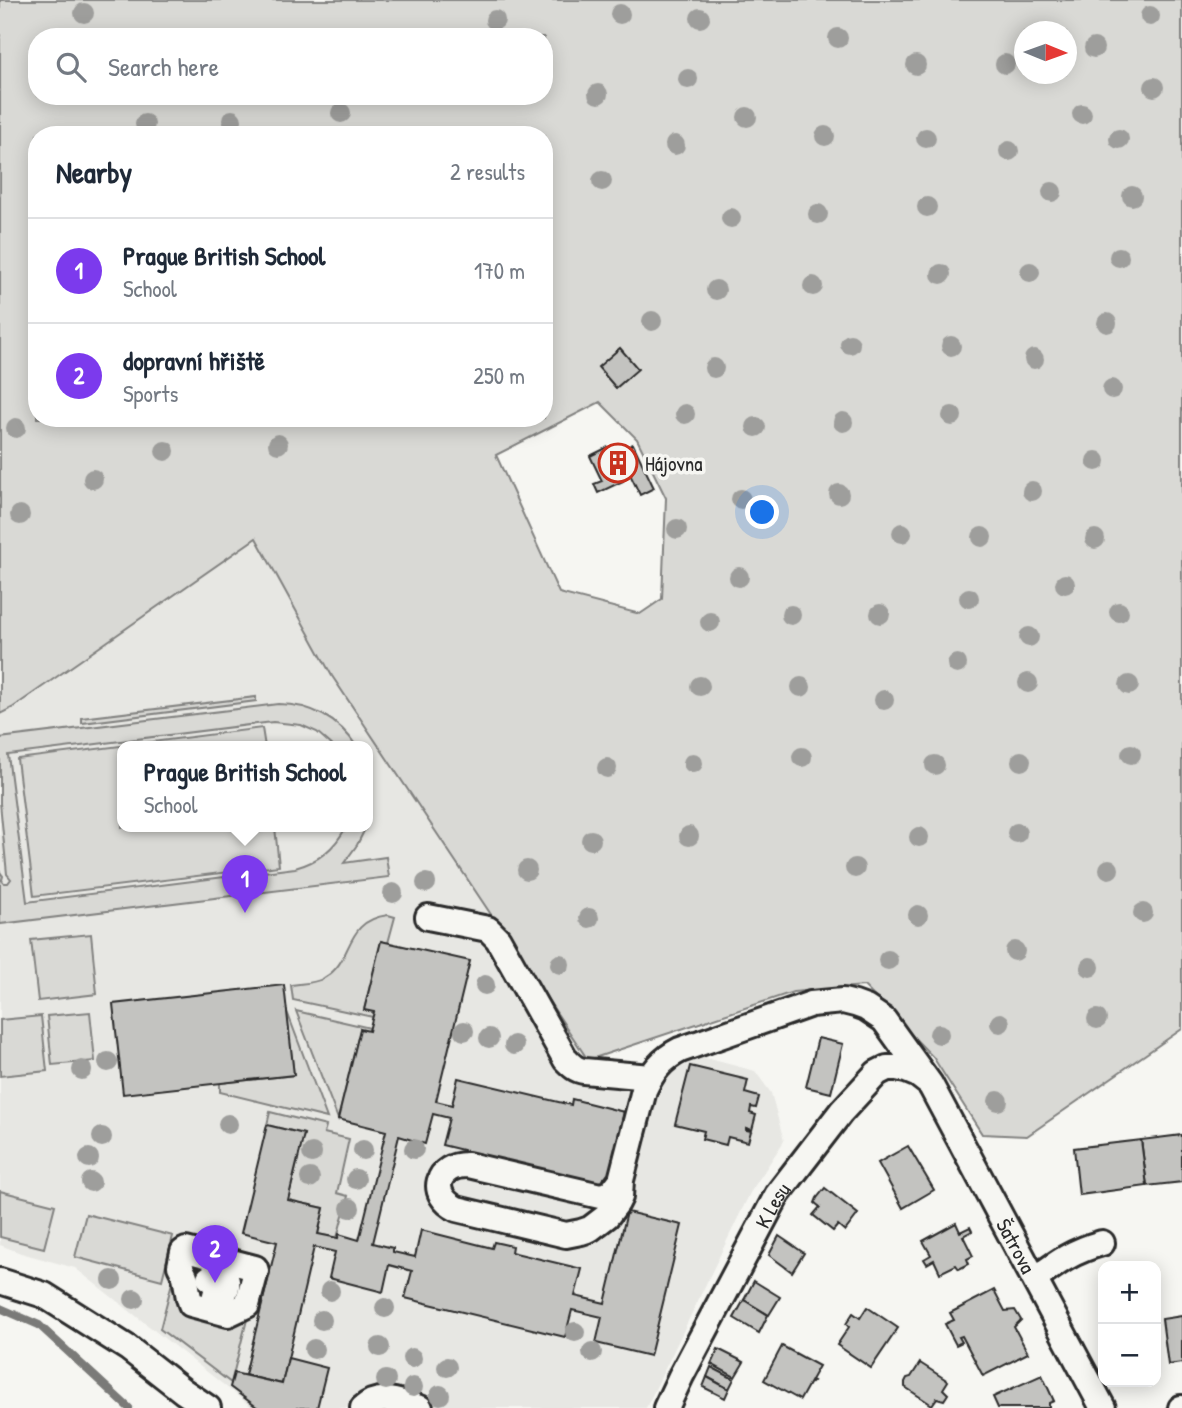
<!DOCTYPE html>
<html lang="en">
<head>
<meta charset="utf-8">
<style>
	body { margin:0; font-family:"Patrick Hand",sans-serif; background:#f6f6f7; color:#1f2937 }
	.controls { position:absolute; right:21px; bottom:21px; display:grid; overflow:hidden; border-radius:14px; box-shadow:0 4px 18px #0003 }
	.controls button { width:63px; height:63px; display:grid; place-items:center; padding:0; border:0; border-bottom:2px solid #e0e1e3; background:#fff; color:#1f2937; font:35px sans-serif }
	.compass { position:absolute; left:1014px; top:21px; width:63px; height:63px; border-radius:50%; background:#fff; box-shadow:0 4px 18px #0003; rotate:91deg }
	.you { position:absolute; left:763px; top:513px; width:24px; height:24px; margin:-18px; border:5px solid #fff; border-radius:50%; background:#1a73e8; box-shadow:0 0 0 10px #1a73e833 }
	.badge { display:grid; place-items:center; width:46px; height:46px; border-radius:50%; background:#7c3aed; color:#fff; font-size:23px; font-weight:700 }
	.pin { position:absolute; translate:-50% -58px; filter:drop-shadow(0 2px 4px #0008) }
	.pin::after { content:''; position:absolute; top:37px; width:24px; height:21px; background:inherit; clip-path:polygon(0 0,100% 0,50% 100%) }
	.popup { position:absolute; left:117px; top:741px; width:256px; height:91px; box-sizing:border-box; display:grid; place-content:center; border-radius:14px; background:#fff; filter:drop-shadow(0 2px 5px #0005); font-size:23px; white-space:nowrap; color:#747a83 }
	.popup b { font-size:26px; color:#1f2937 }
	.popup::after { content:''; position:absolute; left:50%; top:100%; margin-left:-14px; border:14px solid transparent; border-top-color:#fff }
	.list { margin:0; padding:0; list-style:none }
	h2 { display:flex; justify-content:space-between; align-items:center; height:91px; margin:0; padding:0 28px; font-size:30px }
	h2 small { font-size:23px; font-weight:400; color:#747a83 }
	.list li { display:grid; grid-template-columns:46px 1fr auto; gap:21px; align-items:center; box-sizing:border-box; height:105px; padding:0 28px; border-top:2px solid #e0e1e3 }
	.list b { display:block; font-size:26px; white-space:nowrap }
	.list p { margin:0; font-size:23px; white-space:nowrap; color:#747a83 }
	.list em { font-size:23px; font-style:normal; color:#747a83 }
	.icon { flex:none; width:38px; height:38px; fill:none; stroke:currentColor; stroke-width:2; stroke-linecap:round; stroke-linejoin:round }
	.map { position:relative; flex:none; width:1182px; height:1408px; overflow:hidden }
	.search { position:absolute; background:#fff; box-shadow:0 4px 18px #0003; left:28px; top:28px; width:525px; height:77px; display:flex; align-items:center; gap:18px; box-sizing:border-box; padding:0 24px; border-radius:28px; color:#747a83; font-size:26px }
	.panel { position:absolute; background:#fff; box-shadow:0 4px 18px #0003; left:28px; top:126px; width:525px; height:301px; border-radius:28px }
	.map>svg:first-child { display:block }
	.built { fill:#e7e7e3; fill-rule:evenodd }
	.green { fill:#d9d9d5; stroke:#828280; stroke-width:2; fill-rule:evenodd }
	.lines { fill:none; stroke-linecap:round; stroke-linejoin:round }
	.stream { stroke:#7a7a78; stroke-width:8 }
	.building { fill:#c3c3c0; stroke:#2b2b2b; stroke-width:2 }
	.minor-casing { stroke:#2b2b2b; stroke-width:30 }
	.minor { stroke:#f6f6f2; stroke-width:24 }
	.tree { fill:#9e9e9c }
	.labels { text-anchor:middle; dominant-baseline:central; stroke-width:7; stroke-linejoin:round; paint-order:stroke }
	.poi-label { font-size:21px; fill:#2b2b2b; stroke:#f6f6f2; text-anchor:start }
	.street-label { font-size:21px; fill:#2b2b2b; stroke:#f6f6f2 }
</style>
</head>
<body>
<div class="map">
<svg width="1182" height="1408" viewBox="0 0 1182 1408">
	<rect width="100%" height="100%" fill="#f6f6f2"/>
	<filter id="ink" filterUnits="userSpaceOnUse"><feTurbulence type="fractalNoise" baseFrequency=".0143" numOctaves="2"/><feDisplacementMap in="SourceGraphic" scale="14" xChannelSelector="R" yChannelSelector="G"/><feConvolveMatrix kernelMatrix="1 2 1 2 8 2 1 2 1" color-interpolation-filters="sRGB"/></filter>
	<g filter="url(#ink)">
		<path class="built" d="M256 538 332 676 588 1060 645 1061 668 1074 702 1057 755 1071 771 1093 784 1141 750 1193 646 1408H253L75 1268 21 1253 0 1245V714L12 708ZM122 747H368V827H122Z"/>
		<g class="green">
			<path d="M0 0H1182V1029L1027 1136 982 1134 933 1057 864 986 793 992 588 1060 332 676 256 538 12 708 0 714ZM1024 32H1066V74H1024ZM37 37H544V96H37ZM37 135H544V418H37ZM600 402 637 439 666 498 662 599 640 614 559 593 496 455Z"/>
			<polygon points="256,697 256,701 82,723 82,718"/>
			<path d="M278 704C311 704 339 719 357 747H334L317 732 301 725 273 722 8 755 27 902 295 868C318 862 335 848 346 827H366L357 845 344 863 386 857 389 877 0 924V872L3 876 2 880 4 883H8L11 879 7 874 0 803V738Z"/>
			<polygon points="262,728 265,747 122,747 122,827 275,827 279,866 34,896 17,759"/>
			<path d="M388 915 395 917 388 943 381 942 364 1010 374 1012 373 1017 293 1000 291 985C302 983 314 984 324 978 355 961 342 921 388 915Z"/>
			<polygon points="91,934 97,994 38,1001 31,940"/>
			<polygon points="286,1009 327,1118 220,1092 220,1083 294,1075"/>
			<polygon points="296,1011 370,1028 369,1031 360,1030 338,1119"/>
			<polygon points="90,1012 95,1061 52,1065 47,1016"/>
			<polygon points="41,1016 47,1071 0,1076 0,1020"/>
			<polygon points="270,1112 326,1126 324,1133 349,1139 337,1193 348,1196 337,1238 318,1234 324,1208 288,1200 304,1134 267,1125"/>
			<polygon points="0,1191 55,1205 44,1248 0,1237"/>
			<polygon points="86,1214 173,1236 162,1280 75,1257"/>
			<polygon points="183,1240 262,1260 231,1383 160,1329"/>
		</g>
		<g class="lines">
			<polyline class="stream" points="0,1308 39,1325 129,1408"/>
		</g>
		<g class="building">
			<polygon points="620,348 638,369 616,388 598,367"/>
			<polygon points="633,444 654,488 640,495 628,470 620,474 623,481 598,493 594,484 602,481 590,456 608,447 612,454"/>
			<polygon points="381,941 470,961 436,1101 452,1105 458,1078 571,1105 572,1099 624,1112 609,1179 604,1178 602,1184 442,1145 449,1118 433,1114 425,1144 399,1136 373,1243 393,1248 393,1252 415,1257 421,1230 492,1248 494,1242 512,1246 511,1252 582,1269 575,1296 605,1303 627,1212 682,1225 650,1356 596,1343 602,1317 572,1310 565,1337 405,1298 412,1271 389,1265 383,1292 329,1278 335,1252 314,1247 282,1384 245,1375 277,1242 241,1233 267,1125 304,1134 288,1200 324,1208 318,1234 338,1238 339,1234 359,1240 386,1131 338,1119 360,1029 369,1031 371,1023 374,1012 364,1010"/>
			<polygon points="284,985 294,1075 123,1094 113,1004"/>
			<polygon points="818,1038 843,1044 831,1093 806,1087"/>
			<polygon points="690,1066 748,1080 745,1093 759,1097 756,1108 751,1107 750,1113 756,1115 752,1130 746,1128 746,1130 751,1131 748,1142 728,1137 726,1145 702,1139 704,1131 675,1124"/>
			<polygon points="1182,1135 1182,1182 1147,1186 1141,1140"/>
			<polygon points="1141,1140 1147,1186 1079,1195 1074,1148"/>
			<polygon points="908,1146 934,1190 903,1208 878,1163"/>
			<polygon points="825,1188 858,1214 845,1231 838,1225 833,1231 813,1215 820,1207 815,1203 817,1198"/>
			<polygon points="956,1223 960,1232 970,1227 972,1231 963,1236 973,1256 967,1259 969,1264 959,1269 956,1265 940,1273 934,1260 927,1264 924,1259 931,1255 923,1241"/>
			<polygon points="779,1236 804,1253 792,1272 769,1255"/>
			<polygon points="754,1281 780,1297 769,1315 744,1300"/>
			<polygon points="994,1290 1005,1311 1015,1310 1021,1320 1014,1327 1028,1353 983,1376 962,1336 959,1337 962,1342 956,1345 945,1324 954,1320 950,1313"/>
			<polygon points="744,1300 768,1315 759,1333 734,1318"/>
			<polygon points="867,1307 898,1328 871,1368 837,1345 849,1327 846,1324 853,1313 860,1318"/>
			<polygon points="1182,1316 1182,1363 1168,1365 1162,1319"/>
			<polygon points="782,1346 819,1366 811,1380 813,1381 811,1383 810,1382 800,1400 764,1380"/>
			<polygon points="718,1349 744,1362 735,1377 711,1364"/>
			<polygon points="288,1358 327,1368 317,1408 258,1408 230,1387 234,1373 282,1384"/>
			<polygon points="920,1363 948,1381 943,1389 948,1394 944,1400 937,1398 932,1405 905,1387 905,1382 907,1378 911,1377"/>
			<polygon points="711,1367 734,1379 729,1389 707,1377"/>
			<polygon points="1042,1375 1054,1401 1049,1403 1049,1408 998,1408 993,1397"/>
			<polygon points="707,1377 729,1389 725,1398 703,1387"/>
		</g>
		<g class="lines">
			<defs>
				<g id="minor">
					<path d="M428 917 488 929 498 939 566 1060C572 1066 576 1070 584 1071L650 1077"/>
					<path id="s1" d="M621 1180 611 1193 600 1196 468 1165C436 1164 428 1195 457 1209L566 1235 581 1232 590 1229 607 1216 617 1203 620 1197 621 1180 644 1090C652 1072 662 1059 680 1050L811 1004 843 1001 855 1004 866 1008 884 1020 930 1084 1103 1408"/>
					<polygon points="186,1250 255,1268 256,1271 247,1305 228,1314 191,1304 189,1298 185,1276 180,1266 183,1252"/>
					<path d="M209 1278C222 1269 232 1279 225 1292L215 1295"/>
					<path d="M1035 1279C1058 1262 1073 1251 1102 1243"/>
					<polyline points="0,1281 44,1295 128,1348 183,1391 208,1408"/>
					<path d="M363 1408C380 1392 400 1403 420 1408"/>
					<path id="s2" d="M666 1408 681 1376 777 1195 841 1112 877 1073 887 1068H897L906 1070 918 1075 927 1082"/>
					<polyline points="1181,1408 1182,1408"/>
				</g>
			</defs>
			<use href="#minor" class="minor-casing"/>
			<use href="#minor" class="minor"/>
		</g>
		<g class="tree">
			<circle cx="84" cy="13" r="10"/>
			<circle cx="620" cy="14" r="10"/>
			<circle cx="1150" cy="16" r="10"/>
			<circle cx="700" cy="18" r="10"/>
			<circle cx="495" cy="20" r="10"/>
			<circle cx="838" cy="38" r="10"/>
			<circle cx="1094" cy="48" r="10"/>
			<circle cx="1005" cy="64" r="10"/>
			<circle cx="916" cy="65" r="10"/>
			<circle cx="688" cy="79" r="10"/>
			<circle cx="1154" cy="87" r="10"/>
			<circle cx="598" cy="94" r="10"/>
			<circle cx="341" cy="113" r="10"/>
			<circle cx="1082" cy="114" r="10"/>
			<circle cx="747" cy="117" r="10"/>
			<circle cx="232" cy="120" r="10"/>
			<circle cx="145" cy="124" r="10"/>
			<circle cx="825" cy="136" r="10"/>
			<circle cx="926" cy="138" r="10"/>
			<circle cx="1119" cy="139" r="10"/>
			<circle cx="675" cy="145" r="10"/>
			<circle cx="1009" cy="151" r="10"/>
			<circle cx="602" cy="181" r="10"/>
			<circle cx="1052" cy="192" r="10"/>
			<circle cx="1132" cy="196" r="10"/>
			<circle cx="927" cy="207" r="10"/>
			<circle cx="818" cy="214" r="10"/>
			<circle cx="731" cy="218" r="10"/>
			<circle cx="1119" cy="257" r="10"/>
			<circle cx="1030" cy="272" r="10"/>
			<circle cx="941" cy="274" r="10"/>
			<circle cx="813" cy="286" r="10"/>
			<circle cx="716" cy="290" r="10"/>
			<circle cx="652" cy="321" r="10"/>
			<circle cx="1107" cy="323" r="10"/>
			<circle cx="850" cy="344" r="10"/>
			<circle cx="951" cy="346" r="10"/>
			<circle cx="1034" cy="359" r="10"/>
			<circle cx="714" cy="368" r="10"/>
			<circle cx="1112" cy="389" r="10"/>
			<circle cx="685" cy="414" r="10"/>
			<circle cx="952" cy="416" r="10"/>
			<circle cx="843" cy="422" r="10"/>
			<circle cx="756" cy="427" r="10"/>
			<circle cx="16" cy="428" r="10"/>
			<circle cx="278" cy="444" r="10"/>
			<circle cx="165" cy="451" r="10"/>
			<circle cx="1096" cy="461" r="10"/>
			<circle cx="93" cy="479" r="10"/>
			<circle cx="1032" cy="491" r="10"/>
			<circle cx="839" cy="494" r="10"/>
			<circle cx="741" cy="499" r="10"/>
			<circle cx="20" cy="515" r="10"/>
			<circle cx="677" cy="529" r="10"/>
			<circle cx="902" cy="533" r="10"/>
			<circle cx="982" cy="537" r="10"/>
			<circle cx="1095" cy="539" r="10"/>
			<circle cx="739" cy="577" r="10"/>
			<circle cx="1065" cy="584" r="10"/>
			<circle cx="969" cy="598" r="10"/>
			<circle cx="1119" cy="612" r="10"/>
			<circle cx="880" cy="614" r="10"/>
			<circle cx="791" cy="615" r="10"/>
			<circle cx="710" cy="622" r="10"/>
			<circle cx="1029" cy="637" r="10"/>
			<circle cx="957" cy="664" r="10"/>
			<circle cx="1028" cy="683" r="10"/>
			<circle cx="1129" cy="685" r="10"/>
			<circle cx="700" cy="686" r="10"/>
			<circle cx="801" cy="687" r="10"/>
			<circle cx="884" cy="700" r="10"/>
			<circle cx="1131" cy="754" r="10"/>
			<circle cx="802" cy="757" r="10"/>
			<circle cx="1021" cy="761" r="10"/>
			<circle cx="693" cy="763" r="10"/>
			<circle cx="935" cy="765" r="10"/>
			<circle cx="607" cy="768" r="10"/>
			<circle cx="1017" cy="833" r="10"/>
			<circle cx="689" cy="836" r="10"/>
			<circle cx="919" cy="837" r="10"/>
			<circle cx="591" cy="840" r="10"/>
			<circle cx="855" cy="868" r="10"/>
			<circle cx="1109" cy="869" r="10"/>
			<circle cx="527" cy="870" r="10"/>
			<circle cx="426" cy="883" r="10"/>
			<circle cx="393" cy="893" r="10"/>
			<circle cx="1143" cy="913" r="10"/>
			<circle cx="918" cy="915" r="10"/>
			<circle cx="589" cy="918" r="10"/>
			<circle cx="1015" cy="951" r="10"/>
			<circle cx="888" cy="960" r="10"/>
			<circle cx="560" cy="964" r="10"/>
			<circle cx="1090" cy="967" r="10"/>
			<circle cx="485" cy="985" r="10"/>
			<circle cx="1097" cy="1019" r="10"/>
			<circle cx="1000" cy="1023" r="10"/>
			<circle cx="464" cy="1031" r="10"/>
			<circle cx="939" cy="1034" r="10"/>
			<circle cx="489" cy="1038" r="10"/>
			<circle cx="514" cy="1045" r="10"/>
			<circle cx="108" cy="1062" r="10"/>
			<circle cx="82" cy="1070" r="10"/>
			<circle cx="998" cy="1101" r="10"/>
			<circle cx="228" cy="1124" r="10"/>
			<circle cx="102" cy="1137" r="10"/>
			<circle cx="414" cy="1149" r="10"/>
			<circle cx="363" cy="1150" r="10"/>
			<circle cx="312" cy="1153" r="10"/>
			<circle cx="89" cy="1158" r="10"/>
			<circle cx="310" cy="1178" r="10"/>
			<circle cx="356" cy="1179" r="10"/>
			<circle cx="91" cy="1182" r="10"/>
			<circle cx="350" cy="1208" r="10"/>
			<circle cx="112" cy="1280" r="10"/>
			<circle cx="330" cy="1291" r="10"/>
			<circle cx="134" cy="1299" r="10"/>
			<circle cx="385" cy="1308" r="10"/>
			<circle cx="322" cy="1320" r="10"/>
			<circle cx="575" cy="1332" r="10"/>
			<circle cx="380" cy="1347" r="10"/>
			<circle cx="314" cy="1349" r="10"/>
			<circle cx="592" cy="1352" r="10"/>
			<circle cx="412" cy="1358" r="10"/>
			<circle cx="447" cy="1367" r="10"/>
			<circle cx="386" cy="1380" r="10"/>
			<circle cx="413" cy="1387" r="10"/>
			<circle cx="440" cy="1395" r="10"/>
		</g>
	</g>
	<defs>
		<symbol id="building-ring" viewBox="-11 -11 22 22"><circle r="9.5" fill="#f6f6f2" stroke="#c8321e" stroke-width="1.5"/><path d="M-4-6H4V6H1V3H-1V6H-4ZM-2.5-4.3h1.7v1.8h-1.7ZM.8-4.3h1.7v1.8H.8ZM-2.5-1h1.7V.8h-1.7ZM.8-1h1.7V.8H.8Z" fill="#c8321e"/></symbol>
	</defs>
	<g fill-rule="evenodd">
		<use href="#building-ring" x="596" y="441" width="44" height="44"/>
	</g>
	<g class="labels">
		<g class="poi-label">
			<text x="645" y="463">Hájovna</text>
		</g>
		<g class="street-label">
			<text stroke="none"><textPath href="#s2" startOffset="229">K Lesu</textPath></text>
			<text stroke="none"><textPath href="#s1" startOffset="1059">Šatrova</textPath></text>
		</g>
	</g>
</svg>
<div class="controls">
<button>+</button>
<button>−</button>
</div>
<svg class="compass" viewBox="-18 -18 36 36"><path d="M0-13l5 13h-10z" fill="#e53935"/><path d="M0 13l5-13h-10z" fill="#747a83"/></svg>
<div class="you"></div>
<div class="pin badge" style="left:245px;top:913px">1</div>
<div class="popup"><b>Prague British School</b>School</div>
<div class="pin badge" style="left:215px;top:1283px">2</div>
<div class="search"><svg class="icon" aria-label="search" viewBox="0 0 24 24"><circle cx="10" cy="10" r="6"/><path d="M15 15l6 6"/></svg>Search here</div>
<section class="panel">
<h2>Nearby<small>2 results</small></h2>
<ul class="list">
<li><span class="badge">1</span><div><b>Prague British School</b><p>School</p></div><em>170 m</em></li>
<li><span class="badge">2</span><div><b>dopravní hřiště</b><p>Sports</p></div><em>250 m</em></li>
</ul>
</section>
</div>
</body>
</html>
